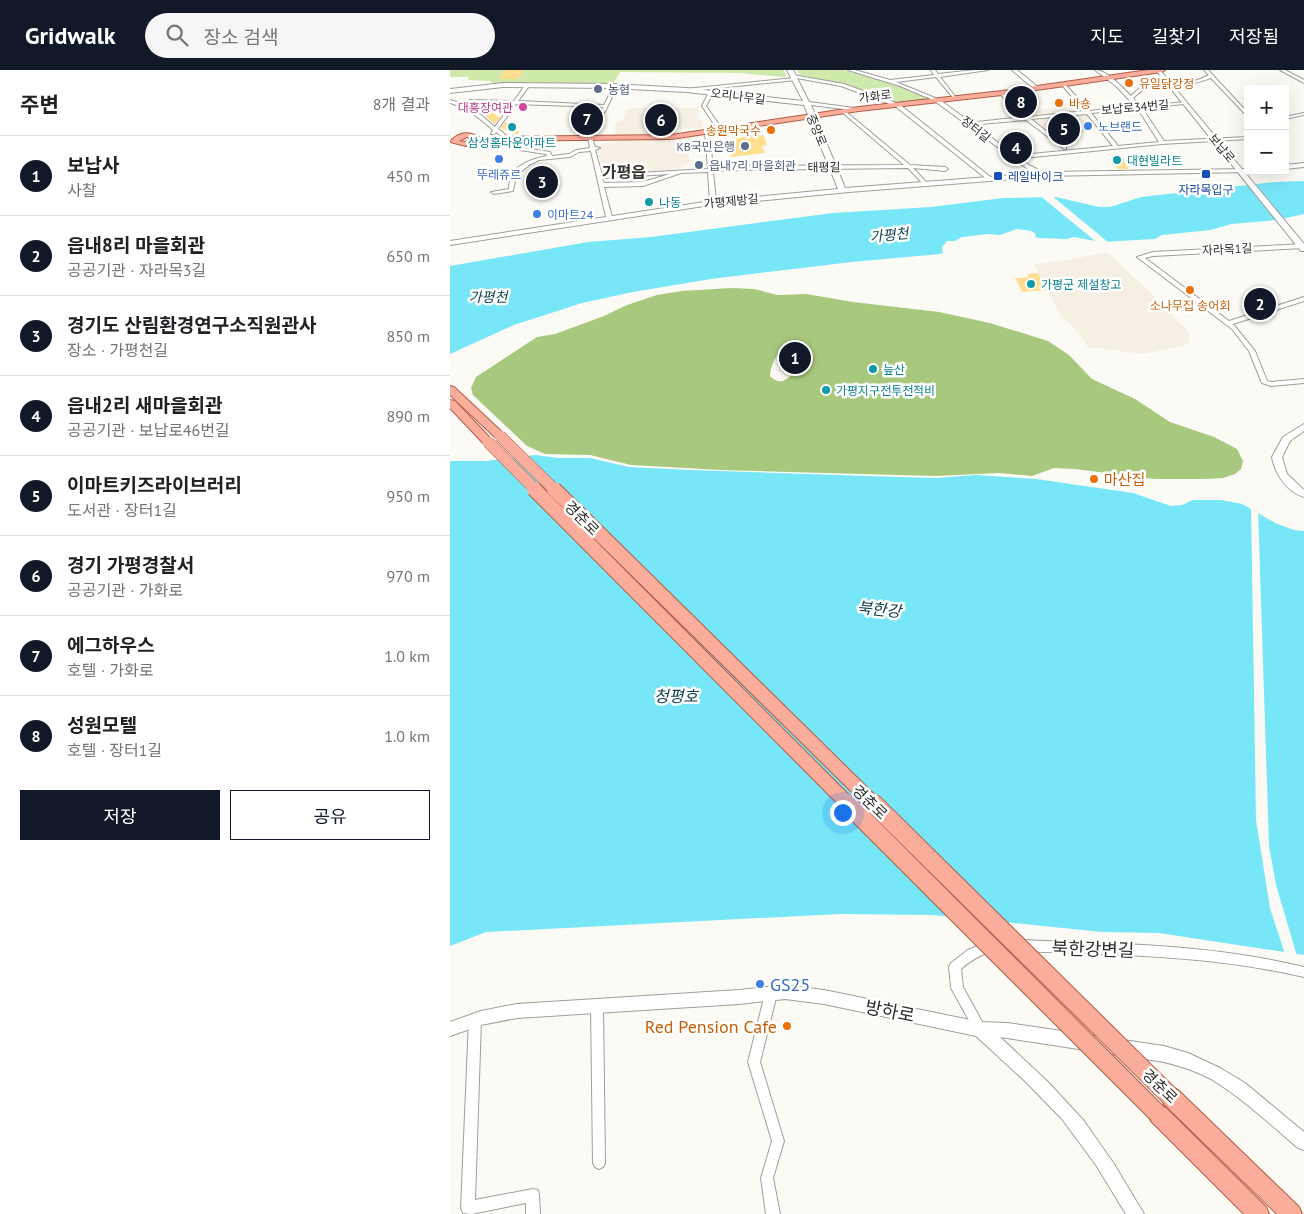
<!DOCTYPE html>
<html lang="ko">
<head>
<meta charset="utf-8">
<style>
	body { margin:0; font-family:"PT Sans","Noto Sans KR",sans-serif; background:#f6f6f6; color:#202124 }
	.controls { position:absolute; right:15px; top:15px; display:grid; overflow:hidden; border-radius:0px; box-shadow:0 5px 20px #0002 }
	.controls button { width:45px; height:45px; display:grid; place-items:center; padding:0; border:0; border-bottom:1px solid #e0e0e0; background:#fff; color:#202124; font:25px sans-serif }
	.you { position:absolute; left:392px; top:742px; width:18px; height:18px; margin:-12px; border:4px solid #fff; border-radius:50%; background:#1a73e8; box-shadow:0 0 0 8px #1a73e833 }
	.badge { display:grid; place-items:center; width:32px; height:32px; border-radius:50%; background:#111827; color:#fff; font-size:16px; font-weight:700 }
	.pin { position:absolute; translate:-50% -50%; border:2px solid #fff; box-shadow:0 1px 5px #0006 }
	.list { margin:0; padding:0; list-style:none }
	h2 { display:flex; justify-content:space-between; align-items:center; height:65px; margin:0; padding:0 20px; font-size:21px }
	h2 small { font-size:16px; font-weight:400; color:#757577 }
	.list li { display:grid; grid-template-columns:32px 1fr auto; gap:15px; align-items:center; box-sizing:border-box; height:80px; padding:0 20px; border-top:1px solid #e0e0e0 }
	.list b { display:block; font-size:19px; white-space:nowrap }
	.list p { margin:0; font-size:16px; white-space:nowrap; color:#757577 }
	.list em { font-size:16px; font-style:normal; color:#757577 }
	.actions { display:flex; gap:10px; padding:15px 20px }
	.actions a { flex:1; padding:11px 0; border:1px solid #111827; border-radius:0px; text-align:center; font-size:18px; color:#111827 }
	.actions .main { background:#111827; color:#fff }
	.icon { flex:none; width:28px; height:28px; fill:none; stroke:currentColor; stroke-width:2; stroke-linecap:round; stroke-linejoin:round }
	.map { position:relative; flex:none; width:854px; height:1144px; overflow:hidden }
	header { display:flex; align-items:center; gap:30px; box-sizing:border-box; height:70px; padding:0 25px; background:#111827; color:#fff }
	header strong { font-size:24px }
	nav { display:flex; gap:28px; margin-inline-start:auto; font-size:18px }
	.search { width:350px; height:45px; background:#f6f6f6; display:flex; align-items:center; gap:12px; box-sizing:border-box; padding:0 18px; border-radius:28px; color:#757577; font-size:19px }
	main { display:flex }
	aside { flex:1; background:#fff }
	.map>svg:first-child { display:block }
	.built { fill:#f5f0e3 }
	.green { fill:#cfe9ad }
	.forest { fill:#a8c87e; fill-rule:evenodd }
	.water { fill:#77e7f8 }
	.pier { fill:#fcfaf4 }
	.building { fill:#fedf8f }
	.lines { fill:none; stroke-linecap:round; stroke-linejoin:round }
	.tertiary-tunnel { stroke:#d3d1cc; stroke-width:6; stroke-dasharray:6 3; stroke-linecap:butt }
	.minor-casing { stroke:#a09e99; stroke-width:2 }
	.tertiary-casing { stroke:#a09e99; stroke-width:2 }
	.primary-casing { stroke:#b15d47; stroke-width:2 }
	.minor { fill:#fff; fill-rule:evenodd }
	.tertiary { fill:#fff; fill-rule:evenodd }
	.primary { fill:#faad9a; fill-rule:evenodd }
	.primary-bridge-far2-casing { stroke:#b15d47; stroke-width:12; stroke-linecap:butt }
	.primary-bridge-far1-casing { stroke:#b15d47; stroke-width:16; stroke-linecap:butt }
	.primary-bridge-casing { stroke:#b15d47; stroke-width:20; stroke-linecap:butt }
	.primary-bridge-far2 { stroke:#faad9a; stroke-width:11 }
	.primary-bridge-far1 { stroke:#faad9a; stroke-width:14 }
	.primary-bridge { stroke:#faad9a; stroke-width:18 }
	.food-dot { fill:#e8710a; stroke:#fff; stroke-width:2 }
	.service-dot { fill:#5c6f8a; stroke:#fff; stroke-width:2 }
	.hotel-dot { fill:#d1479c; stroke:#fff; stroke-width:2 }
	.shop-dot { fill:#3f7fe0; stroke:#fff; stroke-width:2 }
	.culture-dot { fill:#0f9aa8; stroke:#fff; stroke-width:2 }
	.transit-dot { fill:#1a4fb4; stroke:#fff; stroke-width:2 }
	.labels { text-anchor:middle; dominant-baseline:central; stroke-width:5; stroke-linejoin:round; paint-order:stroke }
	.far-food-label { font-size:12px; fill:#c56008; stroke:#fff; text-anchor:start }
	.far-service-label { font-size:12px; fill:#4e5e75; stroke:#fff; text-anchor:start }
	.far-street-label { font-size:12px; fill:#2e2d2b; stroke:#fff }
	.far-hotel-label { font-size:12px; fill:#b23c85; stroke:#fff; text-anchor:end }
	.far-shop-label { font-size:12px; fill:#366cbe; stroke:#fff; text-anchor:start }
	.far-culture-label { font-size:12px; fill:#0d838f; stroke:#fff; text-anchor:start }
	.far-transit-label { font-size:12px; fill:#164399; stroke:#fff; text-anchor:start }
	.far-water-label { font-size:14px; font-style:italic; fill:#0d4149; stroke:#fff }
	.food-label { font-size:15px; fill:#c56008; stroke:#fff; text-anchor:start }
	.street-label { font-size:15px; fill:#2e2d2b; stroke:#fff }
	.far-district-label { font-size:16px; font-weight:bold; fill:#373531; stroke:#fff }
	.water-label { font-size:16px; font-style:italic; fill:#0d4149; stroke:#fff }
	.near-street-label { font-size:18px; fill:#2e2d2b; stroke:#fff }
	.near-shop-label { font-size:18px; fill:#366cbe; stroke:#fff; text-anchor:start }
	.near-food-label { font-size:18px; fill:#c56008; stroke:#fff; text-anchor:end }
</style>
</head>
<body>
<header>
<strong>Gridwalk</strong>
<div class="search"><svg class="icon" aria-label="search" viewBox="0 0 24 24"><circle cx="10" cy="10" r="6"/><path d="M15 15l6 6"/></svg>장소 검색</div>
<nav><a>지도</a><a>길찾기</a><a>저장됨</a></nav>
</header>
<main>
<aside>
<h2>주변<small>8개 결과</small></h2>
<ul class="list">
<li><span class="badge">1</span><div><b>보납사</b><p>사찰</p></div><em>450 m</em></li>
<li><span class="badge">2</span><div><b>읍내8리 마을회관</b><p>공공기관 · 자라목3길</p></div><em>650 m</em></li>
<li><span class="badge">3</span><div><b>경기도 산림환경연구소직원관사</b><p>장소 · 가평천길</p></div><em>850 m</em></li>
<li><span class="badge">4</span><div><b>읍내2리 새마을회관</b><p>공공기관 · 보납로46번길</p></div><em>890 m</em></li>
<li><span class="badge">5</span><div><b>이마트키즈라이브러리</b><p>도서관 · 장터1길</p></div><em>950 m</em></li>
<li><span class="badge">6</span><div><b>경기 가평경찰서</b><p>공공기관 · 가화로</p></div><em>970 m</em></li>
<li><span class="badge">7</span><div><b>에그하우스</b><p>호텔 · 가화로</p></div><em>1.0 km</em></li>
<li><span class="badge">8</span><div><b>성원모텔</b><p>호텔 · 장터1길</p></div><em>1.0 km</em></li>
</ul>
<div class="actions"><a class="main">저장</a><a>공유</a></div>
</aside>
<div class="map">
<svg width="854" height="1144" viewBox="0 0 854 1144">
	<rect width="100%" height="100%" fill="#fcfaf4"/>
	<g class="built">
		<polygon points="628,35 651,60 603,66 574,41"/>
		<polygon points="184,38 248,38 247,48 253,51 251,58 210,60 198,65 164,65 166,52 173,50 177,40"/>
		<polygon points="240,66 239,93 233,95 232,98 199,103 152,104 155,94 151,94 146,75 177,70 205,70"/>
		<polygon points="652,183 658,183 668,192 717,238 739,263 739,272 735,275 693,284 638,277 624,258 611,246 584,194 618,190"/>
	</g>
	<g class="green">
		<polygon points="0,0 334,0 336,6 334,7 289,3 170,2 164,13 41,14 41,11 18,10 19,7 0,7"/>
		<polygon points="347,0 393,0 445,14 479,29 448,33 390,13 350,5"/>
	</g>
	<path class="forest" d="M281 218 304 219 327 225 356 224 403 232 489 242 540 253 598 271 619 285 642 309 685 329 720 352 764 367 787 379 793 391 791 399 785 404 773 408 755 409H704L625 399 604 398 582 406 550 403 485 406 272 400 181 395 140 385 95 384 77 376 23 325 21 318 26 307 87 267 105 264 154 246 177 235 207 225 232 221ZM343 280 356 281 362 284 361 287C357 291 352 293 348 297 341 305 333 319 320 306 320 300 324 287 330 283 333 280 339 281 343 280Z"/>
	<g class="water">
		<polygon points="854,111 854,144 827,150 782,154 760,160 712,165 705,169 651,172 624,167 617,169 588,168 585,167 586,164 581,161 567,159 550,165 538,164 512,167 505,171 497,171 492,177 493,183 490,184 402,192 261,209 183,222 132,233 92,246 64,255 0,284 0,196 138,172 201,167 383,143 481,137 553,128 606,127 649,137 660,137 691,127 825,112"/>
		<polygon points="85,385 109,388 140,388 179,397 240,400 448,407 486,408 526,405 586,409 683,423 721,436 732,435 743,430 772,430 792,434 825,453 844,460 854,461 854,885 709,863 652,862 483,845 390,844 36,862 0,876 0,391 36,391"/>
	</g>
	<g class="pier">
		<polygon points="589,125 601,125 659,173 649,174"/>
		<polygon points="801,435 808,439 819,776 826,815 847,886 835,884 820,838 806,750"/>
	</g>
	<g class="building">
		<polygon points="55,0 74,0 68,9 49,9"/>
		<polygon points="26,34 32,34 50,48 45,54 25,38"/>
		<polygon points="208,42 224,42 218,57 201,57"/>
		<polygon points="55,52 70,57 65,59 69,62 67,65 51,58"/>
		<polygon points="313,65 317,75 312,76 315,83 281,87 275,69"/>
		<polygon points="671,87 679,99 668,99 661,88"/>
		<polygon points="588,203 597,220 572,222 565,208 579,207 577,204"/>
		<rect x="339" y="283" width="12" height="10"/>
	</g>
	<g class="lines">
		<polyline class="tertiary-tunnel" points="565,107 588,104"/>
		<defs>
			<g id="minor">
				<polygon points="398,0 405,0 440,10 484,5 481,0 485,0 488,4 525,0 538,0 490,7 507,29 505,30 486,7 446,12 490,30 490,31 488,32 450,16"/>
				<polygon points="562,0 567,0 588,17 588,19 584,19"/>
				<path d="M645 0C657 0 672 17 681 26 700 5 719 15 744 11 749 10 754 7 759 5L754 0H758L798 43V47L761 8C754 10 748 13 742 13 716 17 704 8 683 28L690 36 736 32V33L734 34 692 38 714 71 798 67V69L712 74 563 89 561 88V86L663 76 637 44 581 49 616 77V79H614L576 50 518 55 516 54 518 53 573 47 550 24V22H552L578 47 634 41 612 15 614 13 639 41 685 36 666 16ZM688 39 709 72 668 76 641 43Z"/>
				<polygon points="830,0 835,0 854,10 854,13"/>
				<polygon points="343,5 394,14 449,34 543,109 538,110 445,36 391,16 341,7"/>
				<polygon points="344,8 346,10 268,18 263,23 256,36 272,59 270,60 268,60 252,36 259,22 262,19 236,21 234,20 236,19"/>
				<path d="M76 14 80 15 68 31 154 35 164 16 168 15 142 68 145 77 150 78 145 80 152 105 258 99 255 61 257 60 259 61 263 98 291 96 454 95 393 43V41H395L460 95 495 97 498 99 495 101 463 98 478 114 475 116 458 98 291 100 263 101 266 133 263 135 260 133 258 102 231 103 193 116 154 117 162 147 159 149 156 147 141 81 129 82 120 87 89 90 79 95 66 106 63 121 44 124 41 122 59 119C59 115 60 110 61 106 66 94 86 88 97 86L96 84 70 80 67 68H71L74 78 100 82 102 86 119 84 126 80 140 78 138 68 153 37 66 34 48 59 61 69V70L59 71 46 62 45 64H41L43 60C30 48 17 38 0 33V30L10 33 21 30 64 31ZM21 32 62 34 45 57 26 41 14 34ZM220 104 193 112 154 113 152 108Z"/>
				<polygon points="854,43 854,45 835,49 835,47"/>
				<polygon points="49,69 51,70 51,71 36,74 28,78 26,77 32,72"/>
				<polygon points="854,93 854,97 835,99 835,95"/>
				<polygon points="798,99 798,101 800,102 593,106 590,104 593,102"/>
				<polygon points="854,174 854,178 703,186 695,188 779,251 854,227 854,231 783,254 805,281 817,311 821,312 854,309 854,313 821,316 812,313 799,281 782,259 687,187 703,182"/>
				<path d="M571 870C668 874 759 874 854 897V907C759 885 668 885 571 881 544 880 532 881 511 899L513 917 536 959 534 963 530 965 526 963 501 918 499 897 501 893 518 880 534 873Z"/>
				<polygon points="321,918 325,920 327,924 310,992 334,1071 323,1108 330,1144 316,1144 311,1108 322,1071 298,992 315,924 317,920"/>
				<polygon points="147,930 151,932 153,936 155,1093 153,1097 149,1099 145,1097 143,1093 141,936 143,932"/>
				<polygon points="25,944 29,946 31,950 25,1130 83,1119 88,1120 89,1125 90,1144 76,1144 76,1133 21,1144 13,1143 11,1138 19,950 21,946"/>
			</g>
			<g id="tertiary">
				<polygon points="337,0 343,0 359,32 412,39 409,41 361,35 395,118 565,105 568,107 565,109 399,122 254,136 0,175 0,171 254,132 388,119 354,35 236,22 162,18 53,17 0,23 0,19 53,13 162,14 236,18 353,31"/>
				<polygon points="706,0 710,0 854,174 854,181 851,181"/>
				<polygon points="486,30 490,30 579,95 596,104 593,106 586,105 585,103 575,97 486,32"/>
				<path d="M854 354V361L840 371 832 387 837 404 854 420V427C837 422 825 404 822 387L833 367Z"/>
				<path d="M335 915 374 920 530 952 557 953 714 976 738 983 770 998 795 1013 854 1062V1080L848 1078C820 1054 792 1028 761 1009 746 1001 730 996 714 992L550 967 599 1013 634 1051 664 1094 694 1144H676L646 1095 612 1049 576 1012 526 966 374 934 335 929 289 934 67 948 31 955 0 966V952L31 941 67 934 289 920Z"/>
			</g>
			<g id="primary">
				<path d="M698 0H715L712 2 552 25 409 41 221 69 30 71 16 76 0 72C8 62 18 61 29 67L221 65 409 37 552 21ZM17 67 22 69 15 72 9 71Z"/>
				<polygon points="0,316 4,317 54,364 56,366 54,368 46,368 0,325"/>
				<polygon points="0,330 5,331 42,370 44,372 42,374 34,374 0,338"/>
				<polygon points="721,1017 728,1020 849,1137 852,1144 827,1144 714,1034 711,1027 714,1020"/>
				<polygon points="708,1034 715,1037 816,1137 819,1144 794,1144 701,1051 698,1044 701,1037"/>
			</g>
		</defs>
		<use href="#minor" class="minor-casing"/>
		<use href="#tertiary" class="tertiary-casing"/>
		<use href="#primary" class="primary-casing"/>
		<use href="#minor" class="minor"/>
		<use href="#tertiary" class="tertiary"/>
		<use href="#primary" class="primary"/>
		<defs>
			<g id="primary-bridge-far2">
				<polyline points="50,366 105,420"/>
				<polyline points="38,372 86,420"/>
			</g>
			<g id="primary-bridge-far1">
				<polyline points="84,419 397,733"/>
				<polyline points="104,419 423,733"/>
			</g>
			<g id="primary-bridge">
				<polyline points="396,732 708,1044"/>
				<polyline points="422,732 721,1027"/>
			</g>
		</defs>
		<use href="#primary-bridge-far2" class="primary-bridge-far2-casing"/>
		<use href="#primary-bridge-far1" class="primary-bridge-far1-casing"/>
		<use href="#primary-bridge" class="primary-bridge-casing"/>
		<use href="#primary-bridge-far2" class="primary-bridge-far2"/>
		<use href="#primary-bridge-far1" class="primary-bridge-far1"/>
		<use href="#primary-bridge" class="primary-bridge"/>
	</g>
	<g class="food-dot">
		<circle cx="679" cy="13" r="5"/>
		<circle cx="609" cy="33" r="5"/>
		<circle cx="321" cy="60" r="5"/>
		<circle cx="740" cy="220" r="5"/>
		<circle cx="644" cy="409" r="5"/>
		<circle cx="337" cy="956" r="5"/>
	</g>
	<g class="service-dot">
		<circle cx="148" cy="19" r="5"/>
		<circle cx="295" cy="76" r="5"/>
		<circle cx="249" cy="95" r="5"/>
	</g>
	<circle class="hotel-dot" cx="73" cy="37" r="5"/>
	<g class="shop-dot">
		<circle cx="638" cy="56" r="5"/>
		<circle cx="49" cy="89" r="5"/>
		<circle cx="87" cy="144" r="5"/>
		<circle cx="310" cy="914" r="5"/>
	</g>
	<g class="culture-dot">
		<circle cx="62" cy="57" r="5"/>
		<circle cx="667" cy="90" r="5"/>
		<circle cx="199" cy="132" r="5"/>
		<circle cx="581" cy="214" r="5"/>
		<circle cx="423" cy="299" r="5"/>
		<circle cx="376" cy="320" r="5"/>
	</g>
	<g class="transit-dot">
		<rect x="751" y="99" width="10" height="10" rx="2.5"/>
		<rect x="543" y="101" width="10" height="10" rx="2.5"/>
	</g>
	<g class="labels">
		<g class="far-food-label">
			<text x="689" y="13">유일닭강정</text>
			<text x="619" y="33">바숑</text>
			<text x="311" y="60" text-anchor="end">송원막국수</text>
			<text x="740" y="235" text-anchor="middle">소나무집 송어회</text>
		</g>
		<g class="far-service-label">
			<text x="158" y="19">농협</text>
			<text x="285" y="76" text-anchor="end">KB국민은행</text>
			<text x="259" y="95">읍내7리 마을회관</text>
		</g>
		<g class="far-street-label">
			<text transform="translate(288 26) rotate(7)">오리나무길</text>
			<text transform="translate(425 26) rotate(-7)">가화로</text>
			<text transform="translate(685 37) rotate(-5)">보납로34번길</text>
			<text transform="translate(526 59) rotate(38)">장터길</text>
			<text transform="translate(367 60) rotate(68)">중앙로</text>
			<text transform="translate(772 78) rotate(50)">보납로</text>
			<text transform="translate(374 97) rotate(-1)">태평길</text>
			<text transform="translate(281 131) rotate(-6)">가평제방길</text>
			<text transform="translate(777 179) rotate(-3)">자라목1길</text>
		</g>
		<g class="far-hotel-label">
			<text x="63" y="37">대흥장여관</text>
		</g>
		<g class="far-shop-label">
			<text x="648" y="56">노브랜드</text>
			<text x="49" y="104" text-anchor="middle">뚜레쥬르</text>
			<text x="97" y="144">이마트24</text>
		</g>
		<g class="far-culture-label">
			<text x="62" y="72" text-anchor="middle">삼성홈타운아파트</text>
			<text x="677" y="90">대현빌라트</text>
			<text x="209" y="132">나동</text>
			<text x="591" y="214">가평군 제설창고</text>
			<text x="433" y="299">늪산</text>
			<text x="386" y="320">가평지구전투전적비</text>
		</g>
		<g class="far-transit-label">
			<text x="558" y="106">레일바이크</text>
			<text x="756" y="119" text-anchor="middle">자라목입구</text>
		</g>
		<g class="far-water-label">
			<text transform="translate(439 165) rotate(-6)">가평천</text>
			<text x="38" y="227">가평천</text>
		</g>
		<g class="food-label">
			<text x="654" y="409">마산집</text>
		</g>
		<g class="street-label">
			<text transform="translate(132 448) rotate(45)">경춘로</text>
			<text transform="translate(420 732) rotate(44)">경춘로</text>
			<text transform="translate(710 1016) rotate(44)">경춘로</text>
		</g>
		<g class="far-district-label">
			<text x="174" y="102">가평읍</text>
		</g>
		<g class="water-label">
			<text transform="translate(429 539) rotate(6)">북한강</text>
			<text x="226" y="626">청평호</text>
		</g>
		<g class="near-street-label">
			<text transform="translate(643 879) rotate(2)">북한강변길</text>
			<text transform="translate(440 941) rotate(11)">방하로</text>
		</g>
		<g class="near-shop-label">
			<text x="320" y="914">GS25</text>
		</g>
		<g class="near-food-label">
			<text x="327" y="956">Red Pension Cafe</text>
		</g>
	</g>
</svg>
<div class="controls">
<button>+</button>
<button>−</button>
</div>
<div class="you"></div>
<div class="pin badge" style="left:345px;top:288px">1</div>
<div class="pin badge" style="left:810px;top:234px">2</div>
<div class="pin badge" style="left:92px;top:112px">3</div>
<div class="pin badge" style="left:566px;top:78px">4</div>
<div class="pin badge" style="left:614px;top:59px">5</div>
<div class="pin badge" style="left:211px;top:50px">6</div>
<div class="pin badge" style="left:137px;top:49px">7</div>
<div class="pin badge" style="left:571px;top:32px">8</div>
</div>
</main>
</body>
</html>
